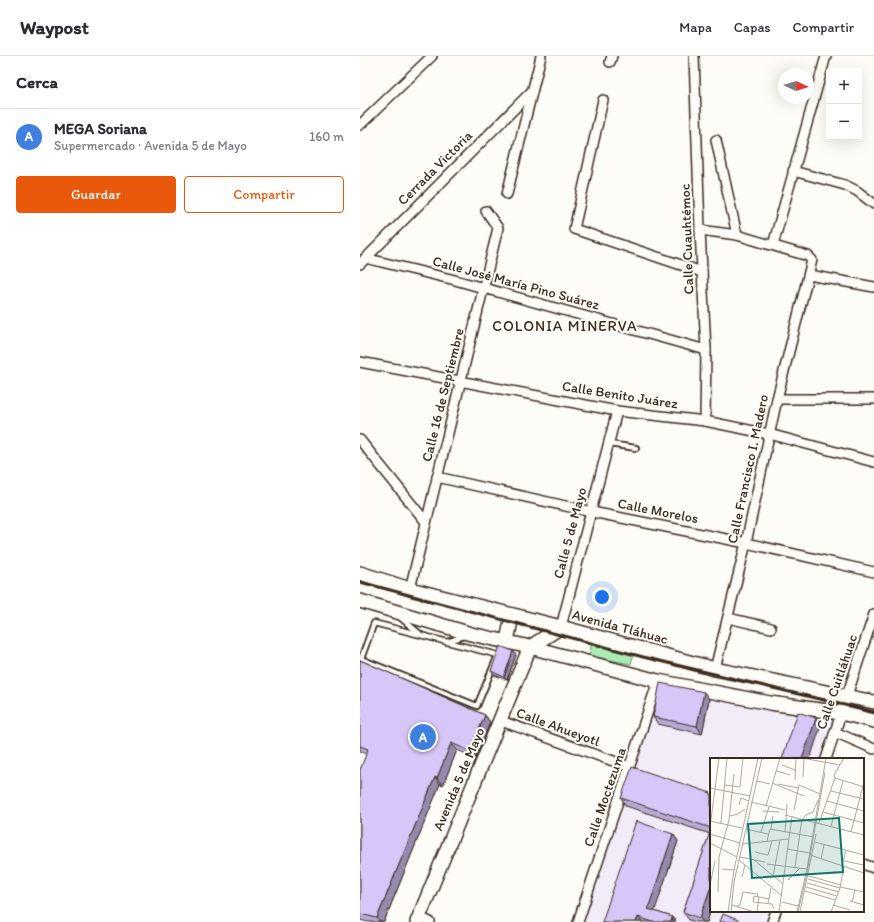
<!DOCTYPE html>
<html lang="es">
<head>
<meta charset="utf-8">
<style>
	body { margin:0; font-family:Itim,sans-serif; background:#f2f2f3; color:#2b2b33 }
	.controls { position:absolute; right:12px; top:12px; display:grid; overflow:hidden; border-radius:4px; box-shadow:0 4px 16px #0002 }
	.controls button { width:36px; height:36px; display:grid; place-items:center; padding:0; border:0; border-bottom:1px solid #e1e1e2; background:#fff; color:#2b2b33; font:20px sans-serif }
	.compass { position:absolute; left:418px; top:12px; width:36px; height:36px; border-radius:50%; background:#fff; box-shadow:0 4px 16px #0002; rotate:94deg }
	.you { position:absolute; left:242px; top:541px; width:14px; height:14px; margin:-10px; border:3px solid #fff; border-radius:50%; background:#1a73e8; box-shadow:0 0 0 6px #1a73e833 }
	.badge { display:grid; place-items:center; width:26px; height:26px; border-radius:50%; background:#ea580c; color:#fff; font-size:13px; font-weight:700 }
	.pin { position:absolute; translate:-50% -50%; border:2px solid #fff; box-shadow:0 1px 4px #0006 }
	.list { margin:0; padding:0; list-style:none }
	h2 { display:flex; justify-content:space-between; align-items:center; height:52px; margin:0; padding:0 16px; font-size:17px }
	h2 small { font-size:13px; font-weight:400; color:#7c7c81 }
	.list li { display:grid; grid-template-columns:26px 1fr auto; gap:12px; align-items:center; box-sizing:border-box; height:56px; padding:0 16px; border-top:1px solid #e1e1e2 }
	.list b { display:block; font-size:15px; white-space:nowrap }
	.list p { margin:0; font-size:13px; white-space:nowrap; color:#7c7c81 }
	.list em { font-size:13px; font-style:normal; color:#7c7c81 }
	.actions { display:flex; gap:8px; padding:12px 16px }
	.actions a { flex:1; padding:9px 0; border:1px solid #ea580c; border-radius:4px; text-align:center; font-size:14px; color:#ea580c }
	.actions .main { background:#ea580c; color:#fff }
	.map { position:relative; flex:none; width:514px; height:866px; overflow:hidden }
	header { display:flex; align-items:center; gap:24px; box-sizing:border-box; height:56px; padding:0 20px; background:#fff; border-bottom:1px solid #e1e1e2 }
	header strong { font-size:19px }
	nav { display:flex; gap:22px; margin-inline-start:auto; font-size:14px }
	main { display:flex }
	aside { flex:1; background:#fff }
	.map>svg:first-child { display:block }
	.built { fill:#f2ecf8 }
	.green { fill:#abebb4; stroke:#738a69 }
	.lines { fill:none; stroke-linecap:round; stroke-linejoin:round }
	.lane-casing { stroke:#3b2a1e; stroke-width:8 }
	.street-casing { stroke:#3b2a1e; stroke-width:12 }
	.secondary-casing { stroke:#3b2a1e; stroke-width:16 }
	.lane { stroke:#fdfcf7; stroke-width:4.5 }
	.street { stroke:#fdfcf7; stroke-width:9 }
	.secondary { stroke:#fdfcf7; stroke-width:13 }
	.rail { stroke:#3b2a1e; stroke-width:3 }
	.wall { fill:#b9abd6; stroke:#3b2a1e }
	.shaded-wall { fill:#968bae; stroke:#3b2a1e }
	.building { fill:#d7c7f9; stroke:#3b2a1e }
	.labels { text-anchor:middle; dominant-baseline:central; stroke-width:4; stroke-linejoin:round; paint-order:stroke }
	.street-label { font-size:14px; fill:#3b2a1e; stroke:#fdfcf7 }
	.neighbourhood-label { font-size:15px; letter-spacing:1px; fill:#3b2a1e; stroke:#fdfcf7 }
	.inset-road { fill:none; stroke:#afa8a0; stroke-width:1 }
	.view { fill:#0f766e; fill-opacity:0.15; stroke:#0f766e; stroke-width:2 }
	.inset-edge { fill:none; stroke:#3b2a1e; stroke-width:2 }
</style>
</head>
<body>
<header>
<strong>Waypost</strong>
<nav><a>Mapa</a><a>Capas</a><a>Compartir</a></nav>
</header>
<main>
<aside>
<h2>Cerca<small></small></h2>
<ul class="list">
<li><span class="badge" style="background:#3f7fe0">A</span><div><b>MEGA Soriana</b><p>Supermercado · Avenida 5 de Mayo</p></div><em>160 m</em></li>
</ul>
<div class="actions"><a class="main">Guardar</a><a>Compartir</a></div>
</aside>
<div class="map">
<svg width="514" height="866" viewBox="0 0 514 866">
	<rect width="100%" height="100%" fill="#fdfcf7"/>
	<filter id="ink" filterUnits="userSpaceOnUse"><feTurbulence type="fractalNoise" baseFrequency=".025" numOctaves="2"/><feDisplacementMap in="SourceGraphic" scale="8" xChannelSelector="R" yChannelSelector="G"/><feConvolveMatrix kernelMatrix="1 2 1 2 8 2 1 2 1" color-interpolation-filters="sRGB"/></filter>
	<g filter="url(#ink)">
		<polygon class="built" points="298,625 481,657 466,703 351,703 351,855 416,855 412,866 218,866"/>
		<polygon class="green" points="232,586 274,597 271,608 229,600"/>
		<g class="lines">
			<defs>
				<g id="lane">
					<polyline points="249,388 276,392"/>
					<polyline points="41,562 60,578"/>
					<polygon points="14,567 138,599 117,650 1,603"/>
					<polyline points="87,586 104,580"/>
				</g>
				<g id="street">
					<polyline points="334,0 340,174 346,294 345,365"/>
					<polyline points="250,6 252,0"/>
					<polyline points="243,44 214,173 342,216"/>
					<polyline points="0,69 72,0"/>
					<polyline points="356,84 377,179"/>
					<polyline points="433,115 485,129 497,135 514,148"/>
					<polyline points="147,138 181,0"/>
					<polyline points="340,174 377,179 448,200 452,204 417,343 386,487 355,613"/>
					<polyline points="413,189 466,0"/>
					<polyline points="5,202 95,224 346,294"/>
					<polyline points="0,208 171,36"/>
					<polyline points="449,219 514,231"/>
					<polyline points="0,306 257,355 345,365 409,378 514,406"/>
					<polyline points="417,343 514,343"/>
					<polyline points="0,384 66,466"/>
					<polyline points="77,421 232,456 386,487 514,516"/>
					<polyline points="50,533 138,172 126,155"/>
					<polyline points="368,562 411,572"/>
					<polyline points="201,571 257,355"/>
					<polyline points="141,665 270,711"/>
					<polyline points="475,676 514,693"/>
					<polyline points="466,703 514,558"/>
					<polyline points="503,808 514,812"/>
					<polyline points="59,861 70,866"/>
					<polyline points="218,866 298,625"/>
					<polyline points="412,866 416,855"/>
				</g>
				<g id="secondary">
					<polyline points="0,517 50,533 201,571 355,613 514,646"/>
					<polyline points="0,545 111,578 170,591 298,625 410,647 481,657 514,665"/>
					<polyline points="147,585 152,560"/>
					<polyline points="57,866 170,591 201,571"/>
				</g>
			</defs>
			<use href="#lane" class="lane-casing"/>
			<use href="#street" class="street-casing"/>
			<use href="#secondary" class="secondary-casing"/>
			<use href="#lane" class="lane"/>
			<use href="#street" class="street"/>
			<use href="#secondary" class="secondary"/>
			<polyline class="rail" points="0,526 287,602 514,656"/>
		</g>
		<g class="wall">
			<polygon points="156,599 147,624 134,619 131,615"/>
			<polygon points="0,604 125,659 130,666 116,702 97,694 83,729 80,728 24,866 8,866 0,864 0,714 7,698 0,695"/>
			<polygon points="349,643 342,678 298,668 293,661"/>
			<polygon points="351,737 351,853 347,866 336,866 329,864 323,856 350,778 266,750 261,742"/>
			<polygon points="313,778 318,785 294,855 312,861 316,866 242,866"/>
		</g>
		<g class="shaded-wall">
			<polygon points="153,595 156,599 147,624 144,621"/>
			<polygon points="344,636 349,643 342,678 337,670"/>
			<polygon points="125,659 130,666 116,702 110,695"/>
			<polygon points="456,662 461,669 450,703 442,703"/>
			<polygon points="91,687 97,694 83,729 77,722"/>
			<polygon points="75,721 80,728 24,866 20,866 17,862"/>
			<polygon points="313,778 318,785 293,860 288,853"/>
			<polygon points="351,830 351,853 347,866 343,866 340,862"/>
			<polygon points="278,861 282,866 276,866"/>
			<polygon points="312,861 316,866 311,866"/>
		</g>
		<g class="building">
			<polygon points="140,590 153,595 144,621 131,615"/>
			<polygon points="0,604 125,659 110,695 91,687 77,722 75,721 17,862 0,858 0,714 8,693 0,690"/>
			<polygon points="300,627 344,636 337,670 293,661"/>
			<polygon points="438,656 456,662 442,703 422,703"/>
			<polygon points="272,711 351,737 351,772 261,742"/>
			<polygon points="276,765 313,778 288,853 312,861 311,866 293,866 278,861 276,866 242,866"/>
			<polygon points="351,773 351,830 340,862 323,856"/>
			<polygon points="363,858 378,864 378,866 360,866"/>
		</g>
	</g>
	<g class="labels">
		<g class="street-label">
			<text transform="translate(75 112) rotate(-45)">Cerrada Victoria</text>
			<text transform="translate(327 183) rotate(-92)">Calle Cuauhtémoc</text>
			<text transform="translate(156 227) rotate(15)">Calle José María Pino Suárez</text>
			<text transform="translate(83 339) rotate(-76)">Calle 16 de Septiembre</text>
			<text transform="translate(260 339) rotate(9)">Calle Benito Juárez</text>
			<text transform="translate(388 413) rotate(-78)">Calle Francisco I. Madero</text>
			<text transform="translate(298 455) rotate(11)">Calle Morelos</text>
			<text transform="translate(210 477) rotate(-75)">Calle 5 de Mayo</text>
			<text transform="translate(260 571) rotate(15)">Avenida Tláhuac</text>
			<text transform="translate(477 626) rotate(-71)">Calle Cuitláhuac</text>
			<text transform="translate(198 671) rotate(20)">Calle Ahueyotl</text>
			<text transform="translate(99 723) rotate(-67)">Avenida 5 de Mayo</text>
			<text transform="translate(245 741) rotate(-71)">Calle Moctezuma</text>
		</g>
		<g class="neighbourhood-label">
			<text x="205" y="270">COLONIA MINERVA</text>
		</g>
	</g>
	<g transform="translate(350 702)">
		<rect width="154" height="154" fill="#fdfcf7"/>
		<path class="inset-road" d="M92 0 130 7M72 7 85 12M67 13 80 17M93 19 94 0M125 20 154 29M125 20 124 17 134 0M85 22 86 0M47 23 60 26M62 25 94 38M68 26 88 30M15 27 30 29 33 0M0 30 40 38M121 33 154 41M117 43 154 53M41 44 75 52M29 47 31 40 39 43M56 48 70 0M84 52 89 27 110 36M53 53 69 54M113 54 154 65M75 57 154 77M20 58 28 56 35 51M93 61 96 57 103 54 108 42M0 63 32 70M11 65 17 0M109 65 125 20M121 68 133 23M0 69 9 0M36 71 58 76M61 71 63 58M51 74 59 49M75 74 77 46M141 74 154 24M0 76 30 85M57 83 60 71 104 79M105 84 154 97M0 85 27 99M33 86 78 81M77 91 100 95 103 98 154 115M45 94 58 97 62 83M30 99 55 104M111 101 114 87M29 102 72 138M44 102 73 126M134 103 154 107M57 106 97 111M132 108 136 92M85 109 92 61M12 111 24 112M63 118 70 82M99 118 131 127M32 119 35 107M98 121 130 130M78 122 90 110M97 125 129 134M0 127 5 103M96 129 127 138M130 129 154 134M95 133 125 142M8 134 9 99 19 62 24 16M59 141 44 138 43 144 62 146 64 151M140 143 154 147M72 144 88 148M142 144 145 132M58 146 61 130M22 147 44 154M123 147 140 152M27 148 30 147 33 134 48 136 47 139M18 154 24 112 48 0M21 154 24 124 52 0M47 154 49 139M69 154 82 58M87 154 97 111 116 0M88 154 97 115 115 14M90 154 106 76M121 154 130 130 134 108"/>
		<path class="view" d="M129 60 133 114 42 120 38 66Z"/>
		<rect width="154" height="154" class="inset-edge"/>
	</g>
</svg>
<div class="controls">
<button>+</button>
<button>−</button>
</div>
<svg class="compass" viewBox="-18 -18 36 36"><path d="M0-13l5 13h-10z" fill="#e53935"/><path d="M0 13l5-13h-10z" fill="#7c7c81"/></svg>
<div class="you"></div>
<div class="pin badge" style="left:63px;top:681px;background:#3f7fe0">A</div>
</div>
</main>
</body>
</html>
